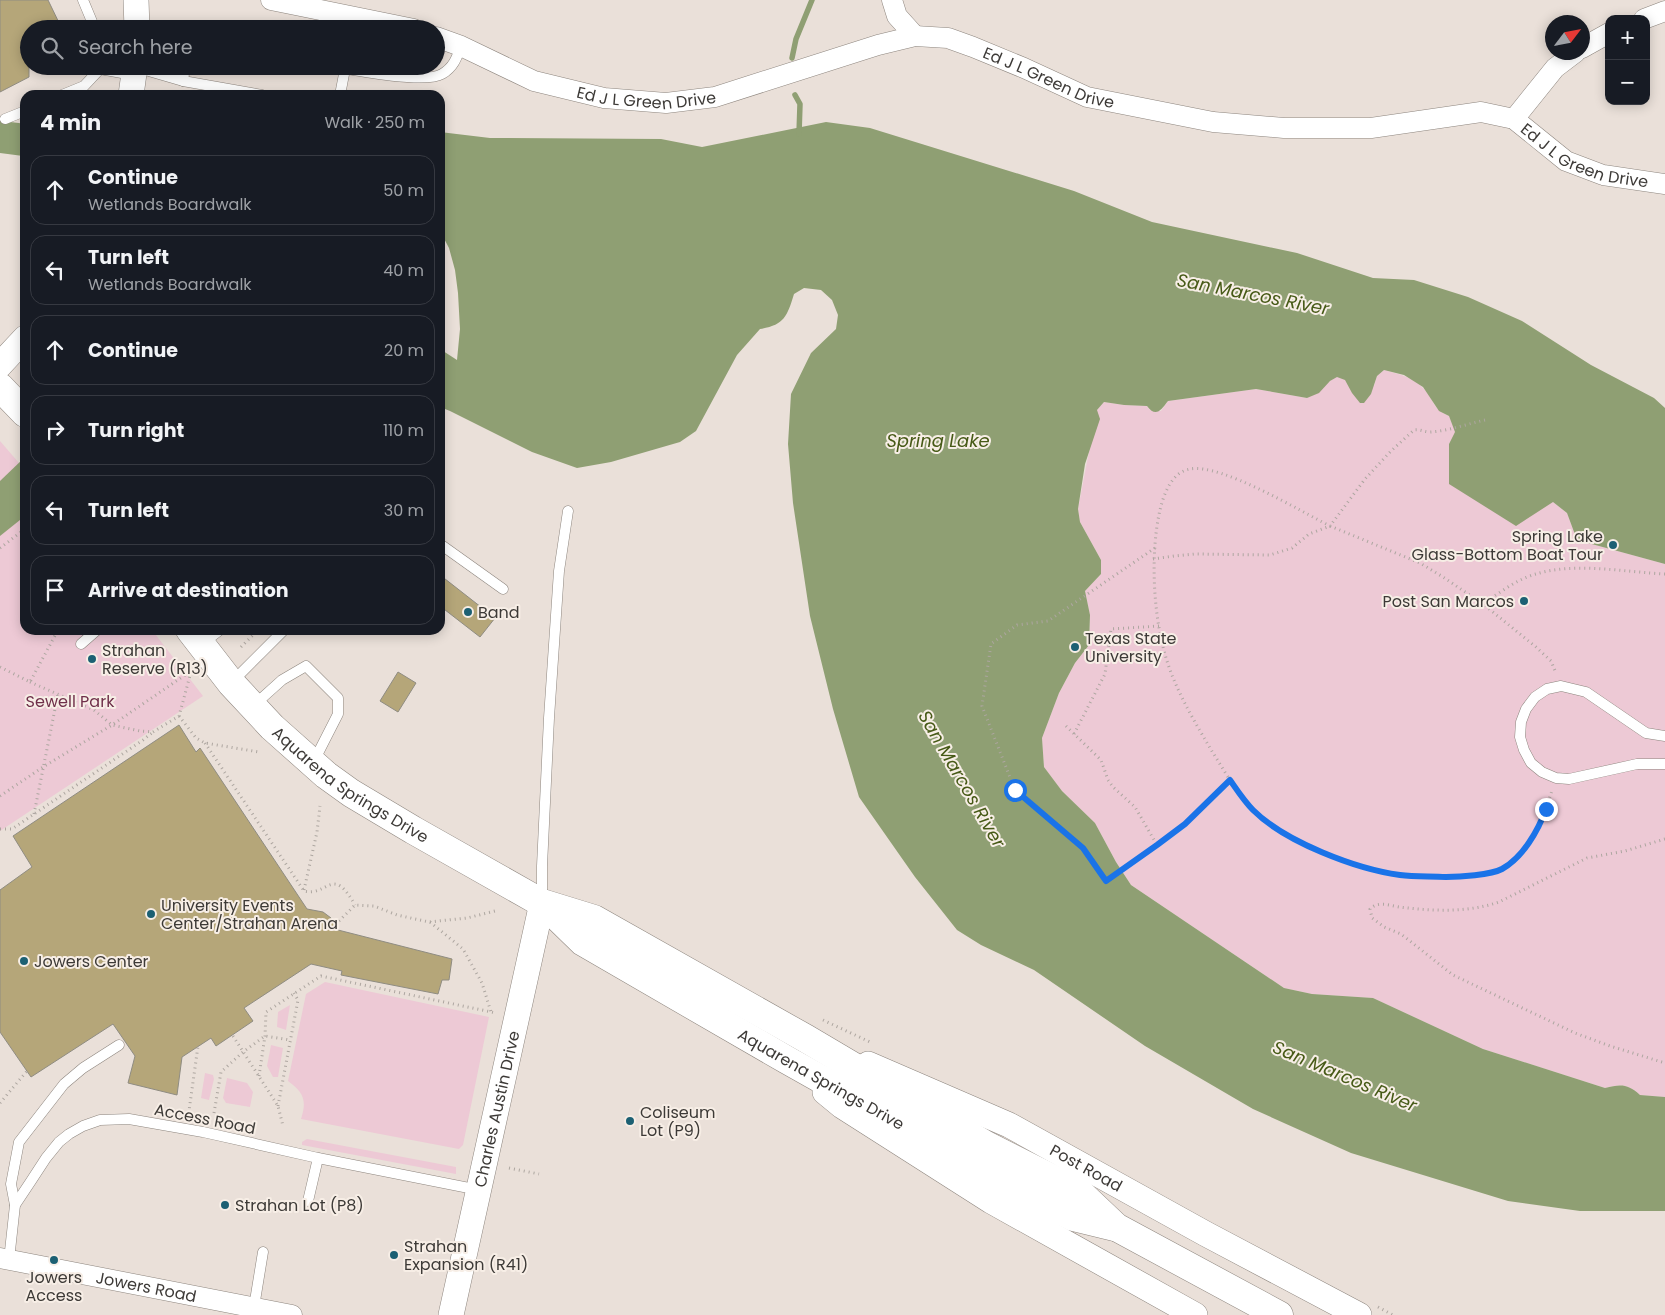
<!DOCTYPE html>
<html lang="en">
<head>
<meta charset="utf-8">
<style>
	body { margin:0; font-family:Poppins,sans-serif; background:#242831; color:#f1f3f6 }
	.controls { position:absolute; right:15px; top:15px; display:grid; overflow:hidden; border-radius:10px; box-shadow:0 2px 12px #0003 }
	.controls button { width:45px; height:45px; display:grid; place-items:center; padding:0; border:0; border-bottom:1px solid #363941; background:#171b24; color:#f1f3f6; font:25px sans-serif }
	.compass { position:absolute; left:1545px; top:15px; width:45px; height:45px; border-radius:50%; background:#171b24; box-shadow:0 2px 12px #0003; rotate:58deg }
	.stop { position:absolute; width:15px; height:15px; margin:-11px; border:4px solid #1a73e8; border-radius:50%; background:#fff }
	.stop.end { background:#1a73e8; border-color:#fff; box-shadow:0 1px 5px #0008 }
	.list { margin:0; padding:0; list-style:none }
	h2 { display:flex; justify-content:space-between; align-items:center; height:65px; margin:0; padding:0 20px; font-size:21px }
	h2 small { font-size:16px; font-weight:400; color:#9ea1a6 }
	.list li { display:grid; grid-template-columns:32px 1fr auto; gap:15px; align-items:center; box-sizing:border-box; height:70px; margin:0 10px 10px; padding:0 10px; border:1px solid #363941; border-radius:15px }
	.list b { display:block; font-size:19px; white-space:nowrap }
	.list p { margin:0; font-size:16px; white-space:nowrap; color:#9ea1a6 }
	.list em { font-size:16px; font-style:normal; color:#9ea1a6 }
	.icon { flex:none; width:28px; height:28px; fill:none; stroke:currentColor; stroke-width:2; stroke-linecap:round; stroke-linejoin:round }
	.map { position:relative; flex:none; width:1665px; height:1315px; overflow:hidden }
	.search { position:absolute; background:#171b24; box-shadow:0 2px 12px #0003; left:20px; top:20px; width:425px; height:55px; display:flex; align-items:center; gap:12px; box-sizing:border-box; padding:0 18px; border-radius:28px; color:#9ea1a6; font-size:19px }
	.panel { position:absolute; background:#171b24; box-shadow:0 2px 12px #0003; left:20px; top:90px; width:425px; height:545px; border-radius:15px }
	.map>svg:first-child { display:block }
	.green { fill:#edc9d5 }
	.water { fill:#8f9f73 }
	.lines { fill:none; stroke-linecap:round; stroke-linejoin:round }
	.stream { stroke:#8f9f73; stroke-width:5.5 }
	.river { stroke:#8f9f73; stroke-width:32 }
	.building { fill:#b5a679; stroke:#8f8c82 }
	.service-casing { stroke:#8d857e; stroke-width:11 }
	.minor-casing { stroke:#8d857e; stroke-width:21 }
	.tertiary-casing { stroke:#8d857e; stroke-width:26 }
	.secondary-casing { stroke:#8d857e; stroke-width:29 }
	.path { stroke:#ada6a0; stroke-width:3; stroke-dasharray:1 4; stroke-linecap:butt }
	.service { stroke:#fff; stroke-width:10 }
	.minor { stroke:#fff; stroke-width:20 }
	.tertiary { stroke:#fff; stroke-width:25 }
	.secondary { stroke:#fff; stroke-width:28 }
	.route { stroke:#1a73e8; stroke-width:6 }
	.poi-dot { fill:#1c6073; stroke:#f7eee6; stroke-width:2 }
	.labels { text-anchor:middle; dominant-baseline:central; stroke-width:4; stroke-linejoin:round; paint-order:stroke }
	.street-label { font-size:16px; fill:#3d3a37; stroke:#f7eee6 }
	.poi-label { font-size:16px; fill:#3d3a37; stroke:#f7eee6; text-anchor:start }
	.park-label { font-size:16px; fill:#6f304a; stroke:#f7eee6 }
	.water-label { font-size:18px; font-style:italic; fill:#475a17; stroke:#f7eee6 }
</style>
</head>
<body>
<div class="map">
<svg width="1665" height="1315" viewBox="0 0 1665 1315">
	<rect width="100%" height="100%" fill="#eae0d9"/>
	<g class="green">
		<path d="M1384 370C1398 374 1414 377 1423 388 1435 400 1431 408 1449 416L1456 432 1449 444 1553 502 1567 513 1577 540 1665 564V1097L1640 1095C1628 1084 1621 1084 1605 1088L1483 1049 1373 998 1312 994 1284 988 1131 885 1116 862 1095 823 1062 791 1044 767 1042 738 1059 693 1075 663 1089 645 1090 615 1085 591 1101 574V560L1080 522 1078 509 1097 410 1104 402 1124 405 1147 406 1150 410 1161 411 1168 401 1256 389 1307 398 1337 376 1374 386 1377 376Z"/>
		<polygon points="0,441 25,470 25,630 152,630 203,696 0,831"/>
		<path d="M325 982 489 1017 463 1145 459 1149 301 1119C307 1100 304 1093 288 1081L306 994Z"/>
		<polygon points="290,1005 286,1030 277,1027 278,1012"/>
		<polygon points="271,1045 283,1048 278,1077 273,1077 267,1066"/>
		<polygon points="205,1073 213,1075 214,1079 209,1100 201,1098"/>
		<polygon points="227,1078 247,1083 253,1092 250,1107 226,1103 223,1098"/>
		<polygon points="307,1139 456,1167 456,1174 302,1145 302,1142"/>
	</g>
	<g class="water">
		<path d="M826 122 870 128 1074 191 1152 222 1297 253 1373 278 1414 280 1468 297 1522 321 1591 365 1654 398 1665 408V564L1577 540 1567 513 1553 502 1516 526 1449 484V444L1455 432 1449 416 1439 411 1423 387 1404 375 1384 370 1377 376 1371 394 1364 403H1360L1352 393 1345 380 1337 377 1330 381 1319 393 1307 398 1256 389 1168 401C1161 410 1156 418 1147 406L1124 405 1104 402 1097 410 1100 419 1085 464 1078 509 1080 522 1101 560V574L1085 591 1090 615 1089 645 1075 663 1059 693 1042 738 1044 767 1062 791 1095 823 1116 862 1131 885 1284 988 1312 994 1373 998 1483 1049 1605 1088C1621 1084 1628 1084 1640 1095L1665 1097V1211H1580L1508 1201 1351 1153 1253 1109 1145 1046 1034 970 981 945 957 930 915 877 859 797 833 709 810 616 793 503 788 444 791 394 811 353 836 329 838 315 832 300 821 290 804 288 794 294C787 317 784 325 760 329L737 355 696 431 680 442 611 462 577 468 532 452 450 411 440 407V349L457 360 460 329 458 293 455 270 449 248 440 231V132L490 138 661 139 702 147Z"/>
		<polygon points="25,457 25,516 0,536 0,481"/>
	</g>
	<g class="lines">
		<g class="stream">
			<polyline points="792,58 796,39 812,0"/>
			<polyline points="795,95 800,104 799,134"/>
		</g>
		<polyline class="river" points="0,137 25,140"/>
	</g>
	<g class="building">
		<polygon points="0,0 48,0 62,29 29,29 29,77 0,92"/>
		<polygon points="440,575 495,618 480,637 440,606"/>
		<polygon points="398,672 416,683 398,712 380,701"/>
		<polygon points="179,725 196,752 200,748 307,909 323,912 331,918 338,930 452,959 449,980 442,980 438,994 341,975 342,971 311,964 244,1008 253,1021 216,1046 211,1038 182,1057 177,1095 128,1083 135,1056 113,1024 31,1077 0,1032 0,890 32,867 13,836"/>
	</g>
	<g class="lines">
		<defs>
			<g id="service">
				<polyline points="83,0 93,24 93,29"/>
				<polyline points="99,66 100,69 133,75"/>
				<path d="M331 66C353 70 425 84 442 74 454 67 457 57 461 46"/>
				<polyline points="135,67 183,81 185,66"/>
				<polyline points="183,81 262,95"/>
				<polyline points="62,95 84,86 100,69"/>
				<polyline points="340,95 345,69"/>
				<polyline points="5,119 25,111"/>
				<polyline points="440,544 503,589"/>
				<polyline points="81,644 97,630"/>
				<polyline points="202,644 220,630"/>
				<polyline points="232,682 284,630"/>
				<polyline points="253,706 282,680 306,666 338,698 338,714 313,763"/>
				<polyline points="1665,736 1646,733 1586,692 1561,686 1547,689 1535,697 1526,709 1521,722 1520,737 1524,750 1531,763 1542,772 1556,778 1569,779 1637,764 1665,764"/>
				<polyline points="542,899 542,866 549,718 559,571 568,511"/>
				<polyline points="308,1201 318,1158"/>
				<polyline points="15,1205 11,1184 19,1142 64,1084 83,1068 119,1045"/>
				<polyline points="9,1260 15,1205 31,1181 46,1158 59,1142 69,1134 83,1126 100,1120 129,1119 203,1132 318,1158 479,1190"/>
				<polyline points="254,1307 263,1252"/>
			</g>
			<g id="minor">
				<polyline points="271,0 414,29"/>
				<polyline points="892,0 897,16 915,36"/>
				<polyline points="1644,19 1665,11"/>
				<path id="s1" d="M436 37 461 46 534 81 604 98 666 103 715 97 878 45 915 36 948 38 973 47 1024 68 1087 97 1213 122 1284 128H1371L1481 112 1514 119 1566 161 1603 175 1665 184"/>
				<polyline points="1582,48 1609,33"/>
				<polyline points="1514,119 1555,68 1576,52"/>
				<path id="s2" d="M0 1258 292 1315"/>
			</g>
			<g id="tertiary">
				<polyline points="136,0 137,29"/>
				<polyline points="131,95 135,66"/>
				<polyline points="0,365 25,338"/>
				<path id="s3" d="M868 1064 1009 1125 1206 1234 1359 1315"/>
				<polyline points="825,1092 842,1106 991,1201 1195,1315"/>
				<path id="s4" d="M451 1315 542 903"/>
			</g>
			<g id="secondary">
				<polyline points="0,387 25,413"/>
				<path id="s5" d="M190 630 231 683 272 727 326 775 351 793 413 830 542 903 594 919 805 1038 986 1145 1079 1192 1116 1227 1279 1315"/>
				<path id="s6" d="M547 907 583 942 787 1060 997 1178 1073 1217 1114 1227"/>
			</g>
		</defs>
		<use href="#service" class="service-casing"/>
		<use href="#minor" class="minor-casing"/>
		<use href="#tertiary" class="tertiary-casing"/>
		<use href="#secondary" class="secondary-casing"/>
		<g class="path">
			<path d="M1485 420C1467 424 1448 431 1430 432 1424 432 1420 429 1414 430L1391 451 1365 479 1330 526C1300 511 1221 463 1190 469 1172 472 1164 493 1160 510 1150 553 1153 618 1167 661 1177 693 1196 724 1213 753 1226 773 1237 795 1255 811 1288 842 1356 870 1401 875 1414 877 1428 876 1441 876 1458 877 1483 876 1499 870 1525 860 1545 815 1552 790"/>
			<polyline points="22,519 25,522"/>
			<polyline points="0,548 25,529"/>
			<polyline points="1155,548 1048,621 1017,625 991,644 982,706 1015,790 1083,848 1106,881 1157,845 1185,824 1230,780"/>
			<polyline points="1153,559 1174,556 1195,554 1270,555 1292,548 1309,534 1330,526 1420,563 1443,577 1483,604 1536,647 1551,661 1556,673"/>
			<path d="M1483 604C1499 593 1517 579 1536 574 1574 562 1625 572 1665 574"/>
			<polyline points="241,647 258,630"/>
			<polyline points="0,667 30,682 58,630"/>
			<polyline points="30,682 94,710 112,725 140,731 153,732 179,716 191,672"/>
			<polyline points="179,716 196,738 205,743 259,752"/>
			<polyline points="1066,726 1101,760 1108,780 1113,787 1135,807 1157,845"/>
			<polyline points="1074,734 1105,674 1111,629 1159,626"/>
			<path d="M205 743 304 891C328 897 332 864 355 905"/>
			<polyline points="0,796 43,767 112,725 191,671"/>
			<polyline points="34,814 58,694"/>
			<polyline points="0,829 12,829 143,740 153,732"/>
			<path d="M1665 839 1625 851 1587 858 1499 902C1467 913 1432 911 1399 907 1388 905 1378 901 1370 909L1372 918 1384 927 1401 934 1453 975 1575 1033 1610 1046 1665 1063"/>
			<polyline points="304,890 317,832 320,806"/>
			<polyline points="339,921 355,905 374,906 397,915 429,922 467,918 495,911"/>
			<polyline points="430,922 463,949 482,983 491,1012"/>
			<polyline points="823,1020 870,1042"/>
			<polyline points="233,1036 278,1106 283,1126"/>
			<polyline points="259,1076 265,1036 266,1012 321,976 496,1013"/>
			<polyline points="0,1103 27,1071"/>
			<polyline points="278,1106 298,1000 294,993"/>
			<polyline points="214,1113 221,1072 243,1052 265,1036 290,1040"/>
			<polyline points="188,1118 198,1046"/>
			<polyline points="509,1168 539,1174"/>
			<polyline points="1378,1307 1393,1315"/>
		</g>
		<use href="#service" class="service"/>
		<use href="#minor" class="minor"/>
		<use href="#tertiary" class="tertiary"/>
		<use href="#secondary" class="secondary"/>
	</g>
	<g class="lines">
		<path class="route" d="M1015 790 1083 848 1106 881 1157 845 1185 824 1230 780C1237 790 1244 801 1253 810 1285 842 1356 869 1400 875 1415 877 1431 876 1446 877 1459 877 1491 875 1502 869 1523 857 1538 831 1546 809"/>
	</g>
	<g class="poi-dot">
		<circle cx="1613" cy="545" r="5"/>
		<circle cx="1524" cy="601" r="5"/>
		<circle cx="468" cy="612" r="5"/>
		<circle cx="1075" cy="647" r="5"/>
		<circle cx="92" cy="659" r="5"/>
		<circle cx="151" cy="914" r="5"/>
		<circle cx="24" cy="961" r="5"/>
		<circle cx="630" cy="1121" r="5"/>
		<circle cx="225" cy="1205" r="5"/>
		<circle cx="394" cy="1255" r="5"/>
		<circle cx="54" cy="1260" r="5"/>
	</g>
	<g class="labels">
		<g class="street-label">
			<text stroke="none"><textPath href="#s1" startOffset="642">Ed J L Green Drive</textPath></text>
			<text stroke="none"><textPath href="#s1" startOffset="222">Ed J L Green Drive</textPath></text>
			<text stroke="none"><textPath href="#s1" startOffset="1198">Ed J L Green Drive</textPath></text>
			<text stroke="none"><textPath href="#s5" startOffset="225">Aquarena Springs Drive</textPath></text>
			<text stroke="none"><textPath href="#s6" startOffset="325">Aquarena Springs Drive</textPath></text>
			<text stroke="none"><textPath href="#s4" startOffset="211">Charles Austin Drive</textPath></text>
			<text transform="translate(205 1119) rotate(11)">Access Road</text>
			<text stroke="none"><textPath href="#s3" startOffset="242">Post Road</textPath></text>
			<text stroke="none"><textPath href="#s2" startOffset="149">Jowers Road</textPath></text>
		</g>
		<g class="poi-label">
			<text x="1603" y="536" text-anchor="end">Spring Lake<tspan x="1603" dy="18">Glass-Bottom Boat Tour</tspan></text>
			<text x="1514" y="601" text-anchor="end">Post San Marcos</text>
			<text x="478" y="612">Band</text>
			<text x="1085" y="638">Texas State<tspan x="1085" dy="18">University</tspan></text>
			<text x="102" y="650">Strahan<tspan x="102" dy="18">Reserve (R13)</tspan></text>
			<text x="161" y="905">University Events<tspan x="161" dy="18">Center/Strahan Arena</tspan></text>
			<text x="34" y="961">Jowers Center</text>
			<text x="640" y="1112">Coliseum<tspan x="640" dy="18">Lot (P9)</tspan></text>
			<text x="235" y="1205">Strahan Lot (P8)</text>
			<text x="404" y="1246">Strahan<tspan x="404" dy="18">Expansion (R41)</tspan></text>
			<text x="54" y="1277" text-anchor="middle">Jowers<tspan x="54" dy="18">Access</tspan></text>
		</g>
		<g class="park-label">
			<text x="70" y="701">Sewell Park</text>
		</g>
		<g class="water-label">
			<text transform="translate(1253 294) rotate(11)">San Marcos River</text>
			<text x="938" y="440">Spring Lake</text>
			<text transform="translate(962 779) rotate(60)">San Marcos River</text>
			<text transform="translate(1345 1076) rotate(23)">San Marcos River</text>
		</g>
	</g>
</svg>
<div class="controls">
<button>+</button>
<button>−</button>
</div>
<svg class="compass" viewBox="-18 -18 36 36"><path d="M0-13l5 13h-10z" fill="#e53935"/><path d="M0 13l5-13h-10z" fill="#9ea1a6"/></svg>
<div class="stop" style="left:1015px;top:790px"></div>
<div class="stop end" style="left:1546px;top:809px"></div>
<div class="search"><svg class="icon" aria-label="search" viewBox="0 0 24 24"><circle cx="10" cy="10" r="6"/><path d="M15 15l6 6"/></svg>Search here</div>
<section class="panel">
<h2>4 min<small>Walk · 250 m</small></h2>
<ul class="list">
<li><svg class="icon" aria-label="ahead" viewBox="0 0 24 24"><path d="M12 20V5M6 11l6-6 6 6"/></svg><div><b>Continue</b><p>Wetlands Boardwalk</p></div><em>50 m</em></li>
<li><svg class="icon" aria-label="left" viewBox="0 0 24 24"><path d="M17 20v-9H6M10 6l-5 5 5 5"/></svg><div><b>Turn left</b><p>Wetlands Boardwalk</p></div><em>40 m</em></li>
<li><svg class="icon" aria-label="ahead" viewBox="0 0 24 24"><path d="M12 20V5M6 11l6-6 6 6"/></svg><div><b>Continue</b></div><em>20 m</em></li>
<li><svg class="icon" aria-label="right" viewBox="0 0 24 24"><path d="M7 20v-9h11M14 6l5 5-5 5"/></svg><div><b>Turn right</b></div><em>110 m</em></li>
<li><svg class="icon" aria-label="left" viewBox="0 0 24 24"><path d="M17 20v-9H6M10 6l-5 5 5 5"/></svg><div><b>Turn left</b></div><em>30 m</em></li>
<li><svg class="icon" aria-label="arrive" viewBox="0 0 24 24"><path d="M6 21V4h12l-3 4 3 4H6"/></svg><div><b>Arrive at destination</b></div></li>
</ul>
</section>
</div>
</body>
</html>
